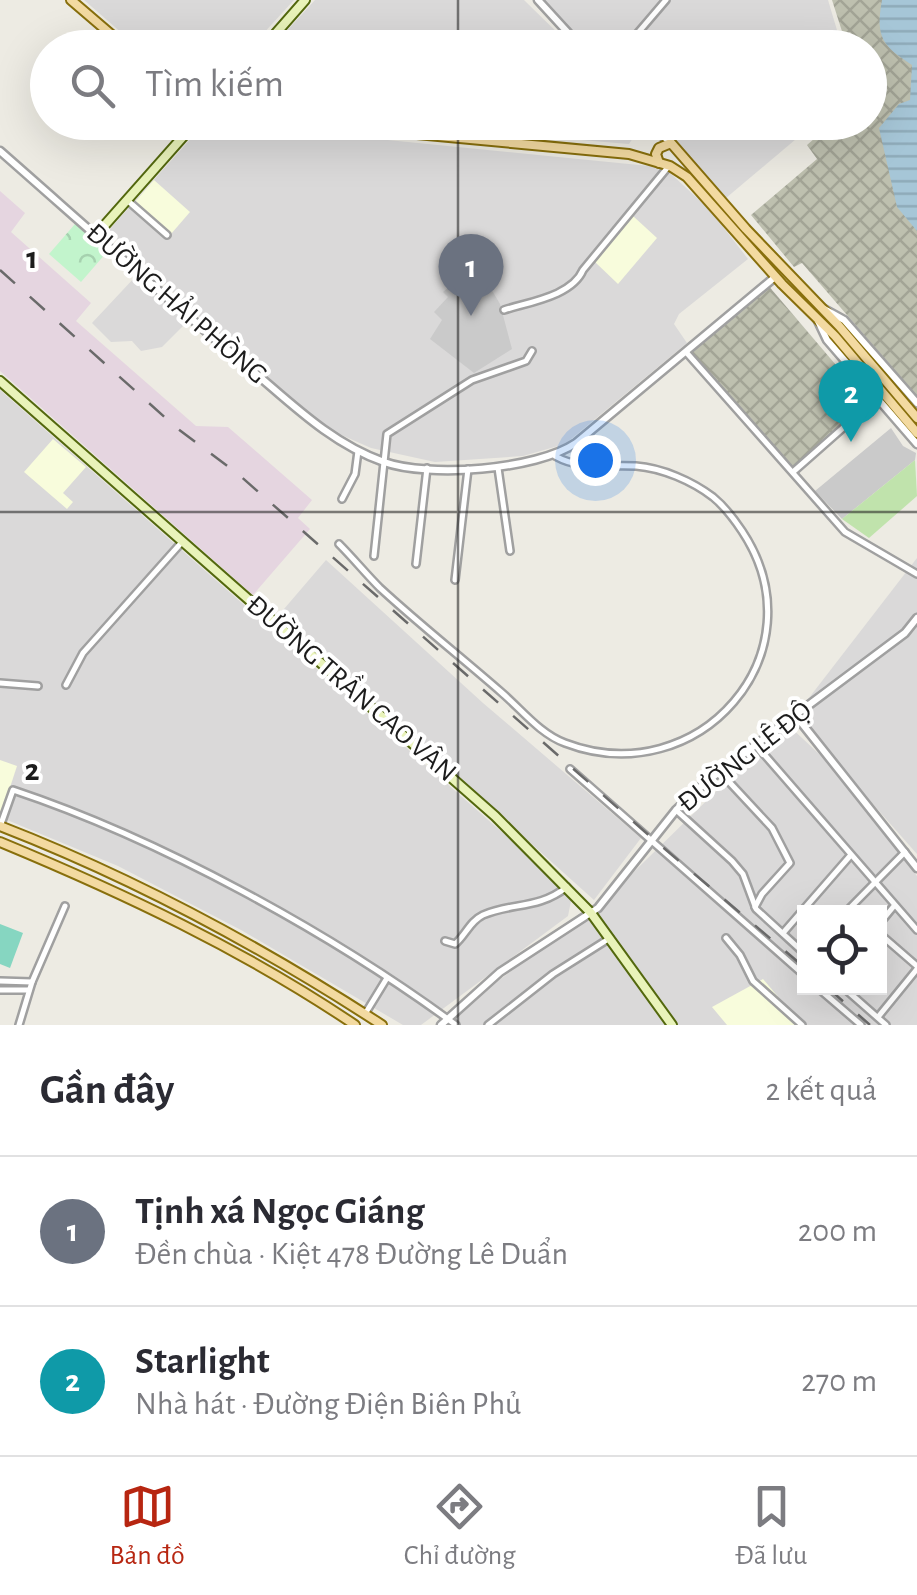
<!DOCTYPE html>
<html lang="vi">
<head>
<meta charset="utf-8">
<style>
	body { margin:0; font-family:"Alegreya Sans",sans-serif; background:#f2f2f3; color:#2b2b33 }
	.controls { position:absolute; right:30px; bottom:30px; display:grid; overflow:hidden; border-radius:0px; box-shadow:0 10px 40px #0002 }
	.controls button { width:90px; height:90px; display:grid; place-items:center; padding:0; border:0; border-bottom:2px solid #e1e1e2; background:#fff; color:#2b2b33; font:50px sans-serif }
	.you { position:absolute; left:595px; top:460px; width:35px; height:35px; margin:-25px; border:8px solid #fff; border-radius:50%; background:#1a73e8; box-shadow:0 0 0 15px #1a73e833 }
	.badge { display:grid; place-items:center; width:65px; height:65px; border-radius:50%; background:#b72611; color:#fff; font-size:32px; font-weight:700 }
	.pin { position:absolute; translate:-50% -82px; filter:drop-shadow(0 2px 5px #0008) }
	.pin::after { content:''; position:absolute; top:52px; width:35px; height:30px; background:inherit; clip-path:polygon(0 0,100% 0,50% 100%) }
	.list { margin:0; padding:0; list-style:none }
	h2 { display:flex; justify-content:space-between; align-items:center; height:130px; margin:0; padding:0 40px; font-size:42px }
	h2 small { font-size:32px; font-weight:400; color:#7c7c81 }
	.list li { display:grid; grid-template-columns:65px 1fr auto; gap:30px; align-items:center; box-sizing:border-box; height:150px; padding:0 40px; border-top:2px solid #e1e1e2 }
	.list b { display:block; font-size:38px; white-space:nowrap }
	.list p { margin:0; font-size:32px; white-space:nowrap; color:#7c7c81 }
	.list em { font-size:32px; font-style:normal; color:#7c7c81 }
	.icon { flex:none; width:55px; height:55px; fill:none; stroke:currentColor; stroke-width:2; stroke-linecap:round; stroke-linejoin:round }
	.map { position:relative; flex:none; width:917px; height:1025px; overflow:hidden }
	.search { position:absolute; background:#fff; box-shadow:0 10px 40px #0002; left:30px; right:30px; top:30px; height:110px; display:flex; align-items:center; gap:25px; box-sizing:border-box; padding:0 35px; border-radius:55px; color:#7c7c81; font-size:38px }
	.sheet { height:430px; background:#fff }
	nav { display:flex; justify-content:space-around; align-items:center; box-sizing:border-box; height:140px; border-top:2px solid #e1e1e2; background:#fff; font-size:28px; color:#7c7c81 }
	nav a { display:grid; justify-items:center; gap:5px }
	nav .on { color:#b72611 }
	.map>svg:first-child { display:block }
	.residential { fill:#dad9d9; fill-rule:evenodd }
	.industrial { fill:#e5d5e0 }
	.education { fill:#f8fcdc }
	.religious { fill:#cacaca }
	.construction { fill:url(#construction-cross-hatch) }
	.grass { fill:#c0e3ac }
	.park { fill:url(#park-crowns) }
	.pitch { fill:#86d6c1 }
	.water { fill:url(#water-rules) }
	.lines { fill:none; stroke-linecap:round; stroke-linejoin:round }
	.minor-casing { stroke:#a0a0a0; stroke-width:10 }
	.tertiary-casing { stroke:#a0a0a0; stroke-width:11 }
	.secondary-casing { stroke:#53680e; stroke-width:12 }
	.primary-casing { stroke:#886f0c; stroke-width:12 }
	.minor { stroke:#fff; stroke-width:5 }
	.tertiary { stroke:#fff; stroke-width:6 }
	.secondary { stroke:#e9f3ba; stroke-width:8 }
	.primary { stroke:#f3daa1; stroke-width:8 }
	.rail { stroke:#6a6a6a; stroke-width:2.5; stroke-dasharray:20 20; stroke-linecap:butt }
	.grid { fill:none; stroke:#1c1c1c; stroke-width:2.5; stroke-opacity:0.55 }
	.labels { text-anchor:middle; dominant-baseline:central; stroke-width:8; stroke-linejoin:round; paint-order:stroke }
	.street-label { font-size:28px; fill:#1c1c1c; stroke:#fff }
	.grid-label { font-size:32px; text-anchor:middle; font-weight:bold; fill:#1c1c1c; stroke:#fff; stroke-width:8; stroke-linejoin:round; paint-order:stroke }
</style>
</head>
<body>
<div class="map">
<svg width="917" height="1025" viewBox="0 0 917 1025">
	<defs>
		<pattern id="construction-cross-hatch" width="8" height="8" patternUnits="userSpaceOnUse" patternTransform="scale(2.5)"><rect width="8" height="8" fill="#bec0af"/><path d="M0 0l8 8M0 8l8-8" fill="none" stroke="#a3a496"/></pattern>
		<pattern id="park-crowns" width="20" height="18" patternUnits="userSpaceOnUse" patternTransform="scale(2.5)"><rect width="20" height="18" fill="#c2f4cc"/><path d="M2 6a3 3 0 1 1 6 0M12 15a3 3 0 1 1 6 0" fill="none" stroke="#a6d1af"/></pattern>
		<pattern id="water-rules" width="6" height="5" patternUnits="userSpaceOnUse" patternTransform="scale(2.5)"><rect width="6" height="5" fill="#a6c6d7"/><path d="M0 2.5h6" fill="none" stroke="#8eaab8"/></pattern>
	</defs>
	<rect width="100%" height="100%" fill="#edebe3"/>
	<g class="residential">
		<polygon points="84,0 294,0 251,47 139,48"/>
		<polygon points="315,0 524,0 572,47 272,47"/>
		<polygon points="545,0 828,0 842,47 587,47"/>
		<polygon points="634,122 639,129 629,144 373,123"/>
		<polygon points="660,123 815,123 726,198"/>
		<polygon points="203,125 338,135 649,166 670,173 710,210 748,259 679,314 674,324 687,343 565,444 523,456 435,462 371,448 328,429 221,337 108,231"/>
		<polygon points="136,276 188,321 162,347 141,351 132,341 111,342 92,323"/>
		<polygon points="0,390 520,848 571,901 568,916 421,1025 403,1025 241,930 118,866 0,817"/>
		<polygon points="917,558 917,854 795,716"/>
		<polygon points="326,560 483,703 641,838 594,900 278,616"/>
		<path d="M786 723 848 781 917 876V1025H454L447 1019 600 905ZM804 912H880V988H804Z"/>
	</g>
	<polygon class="industrial" points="0,191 25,213 11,232 91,303 76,321 196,426 228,427 312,500 298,518 310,529 253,595 0,371"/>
	<g class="education">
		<polygon points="154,180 190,212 171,234 134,203"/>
		<polygon points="633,216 657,238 618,284 595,262"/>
		<polygon points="53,439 86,467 63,493 73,502 67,509 24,472"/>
		<polygon points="0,760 17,766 0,818"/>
		<polygon points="763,979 802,1025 727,1025 712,1007"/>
	</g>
	<g class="religious">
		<polygon points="476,263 500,304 512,349 474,373 430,339 442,320 434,312 448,297 443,292"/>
		<polygon points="891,428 903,446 916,453 915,460 842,519 815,491"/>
	</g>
	<g class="construction">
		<polygon points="832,0 917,0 917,396 802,263 794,267 751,215 817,159 807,145 832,123 870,122 870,80 880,71 870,65 870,48 847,47"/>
		<polygon points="767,284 870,405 793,472 686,352"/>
	</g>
	<polygon class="grass" points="915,460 917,496 869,538 842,519"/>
	<polygon class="park" points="75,224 107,252 81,282 49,254"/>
	<polygon class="pitch" points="0,924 23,933 10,968 0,964"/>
	<path class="water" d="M882 0H917V231L897 207 879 128 899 104 910 100 912 65C883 46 875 38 882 0Z"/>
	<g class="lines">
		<defs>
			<g id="minor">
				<polyline points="625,48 666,0"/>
				<polyline points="127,200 167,235"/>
				<path d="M504 310C529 302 572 296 583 270L668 167"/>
				<polyline points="686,352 845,532 917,574"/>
				<polyline points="498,468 510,551"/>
				<polyline points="793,472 877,398"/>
				<polyline points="342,499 355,474 358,451"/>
				<path d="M339 544C353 558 366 574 380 588 419 624 461 657 501 692 521 709 540 734 565 743 698 794 823 653 742 531 734 519 724 506 713 497 692 481 662 468 636 466 607 464 582 471 555 456"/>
				<polyline points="374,556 387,434 472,380 526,361 532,351"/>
				<polyline points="416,564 427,468"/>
				<polyline points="455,580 468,469"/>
				<polyline points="0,683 38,686"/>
				<polyline points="66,685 83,653 182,542"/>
				<polyline points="756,745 917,930"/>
				<polyline points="570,769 804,975"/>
				<polyline points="719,771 772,828 790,863 762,894 755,907"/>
				<polyline points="676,810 732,861 743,874 756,909 804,953"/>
				<path d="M1 824 13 790C160 839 331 933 456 1025"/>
				<polyline points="846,912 905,852"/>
				<polyline points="880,923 894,906"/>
				<polyline points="783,933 850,856"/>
				<polyline points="880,934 917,966"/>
				<polyline points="726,938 740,955 753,981 802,1025"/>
				<path d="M445 941 455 944C465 936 470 921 483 915 513 902 537 910 567 887"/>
				<polyline points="0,981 32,982"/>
				<polyline points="818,988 861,1025"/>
				<polyline points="844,988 886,1025"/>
				<polyline points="0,990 29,990"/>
				<polyline points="365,1014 387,978"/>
				<polyline points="878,1017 917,969"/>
				<polyline points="19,1025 32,982 65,906"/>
				<polyline points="488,1025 553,974 610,938"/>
			</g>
			<g id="tertiary">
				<polyline points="538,0 582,48"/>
				<polyline points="647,122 671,143"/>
				<path d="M0 151C82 223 163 296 247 366 290 402 330 443 384 462 429 478 536 470 576 443L775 277"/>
				<polyline points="824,309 844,320 917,403"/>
				<polyline points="818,321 827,340 917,444"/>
				<polyline points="796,716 917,868"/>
				<polyline points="441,1025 500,972 598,908 676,810 706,782 905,633 917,618"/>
			</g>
			<g id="secondary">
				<polyline points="263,48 305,0"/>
				<polyline points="96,235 196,122"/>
				<polyline points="0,381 495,816 591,913 672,1025"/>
			</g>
			<g id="primary">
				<polyline points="71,0 127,48"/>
				<polyline points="288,122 629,154 670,166 687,177 782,284 835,336 917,433"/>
				<polyline points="659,163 656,154 659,148 671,143 746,229 839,326 917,418"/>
				<path d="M0 826C134 878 262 947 382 1025"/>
				<path d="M0 842C123 893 244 950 355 1025"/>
			</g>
		</defs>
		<use href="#minor" class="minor-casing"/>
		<use href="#tertiary" class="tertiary-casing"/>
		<use href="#secondary" class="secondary-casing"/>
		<use href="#primary" class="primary-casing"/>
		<use href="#minor" class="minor"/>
		<use href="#tertiary" class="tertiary"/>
		<use href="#secondary" class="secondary"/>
		<use href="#primary" class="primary"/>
		<g class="rail">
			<polyline points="0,270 178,429 238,474 652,838 804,967"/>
			<polyline points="828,988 870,1025"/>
		</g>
	</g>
	<path class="grid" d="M458 0V48M458 122V1025M0 512H917"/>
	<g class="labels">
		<g class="street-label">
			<text transform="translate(176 304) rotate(41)">ĐƯỜNG HẢI PHÒNG</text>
			<text transform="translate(351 689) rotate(41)">ĐƯỜNG TRẦN CAO VÂN</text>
			<text transform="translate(745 757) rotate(-38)">ĐƯỜNG LÊ ĐỘ</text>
		</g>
	</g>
	<g class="grid-label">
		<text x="32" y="268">1</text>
		<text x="32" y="780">2</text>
	</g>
</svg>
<div class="controls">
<button><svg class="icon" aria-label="locate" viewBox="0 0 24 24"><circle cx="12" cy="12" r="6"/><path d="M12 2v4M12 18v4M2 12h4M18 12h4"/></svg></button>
</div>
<div class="you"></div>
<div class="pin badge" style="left:471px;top:316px;background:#6b7280">1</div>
<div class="pin badge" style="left:851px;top:442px;background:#0f9aa8">2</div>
<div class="search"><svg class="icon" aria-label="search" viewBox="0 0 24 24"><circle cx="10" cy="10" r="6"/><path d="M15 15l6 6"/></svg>Tìm kiếm</div>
</div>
<section class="sheet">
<h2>Gần đây<small>2 kết quả</small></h2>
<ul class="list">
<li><span class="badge" style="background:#6b7280">1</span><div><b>Tịnh xá Ngọc Giáng</b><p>Đền chùa · Kiệt 478 Đường Lê Duẩn</p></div><em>200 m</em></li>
<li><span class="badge" style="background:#0f9aa8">2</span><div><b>Starlight</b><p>Nhà hát · Đường Điện Biên Phủ</p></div><em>270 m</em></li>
</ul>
</section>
<nav>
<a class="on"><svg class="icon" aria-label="map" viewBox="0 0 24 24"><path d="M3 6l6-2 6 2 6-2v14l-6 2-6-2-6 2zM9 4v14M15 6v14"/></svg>Bản đồ</a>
<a><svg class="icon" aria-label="directions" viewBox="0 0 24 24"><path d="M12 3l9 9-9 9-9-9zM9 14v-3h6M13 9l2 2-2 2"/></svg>Chỉ đường</a>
<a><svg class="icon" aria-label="saved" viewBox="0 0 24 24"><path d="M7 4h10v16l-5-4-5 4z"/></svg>Đã lưu</a>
</nav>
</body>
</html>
